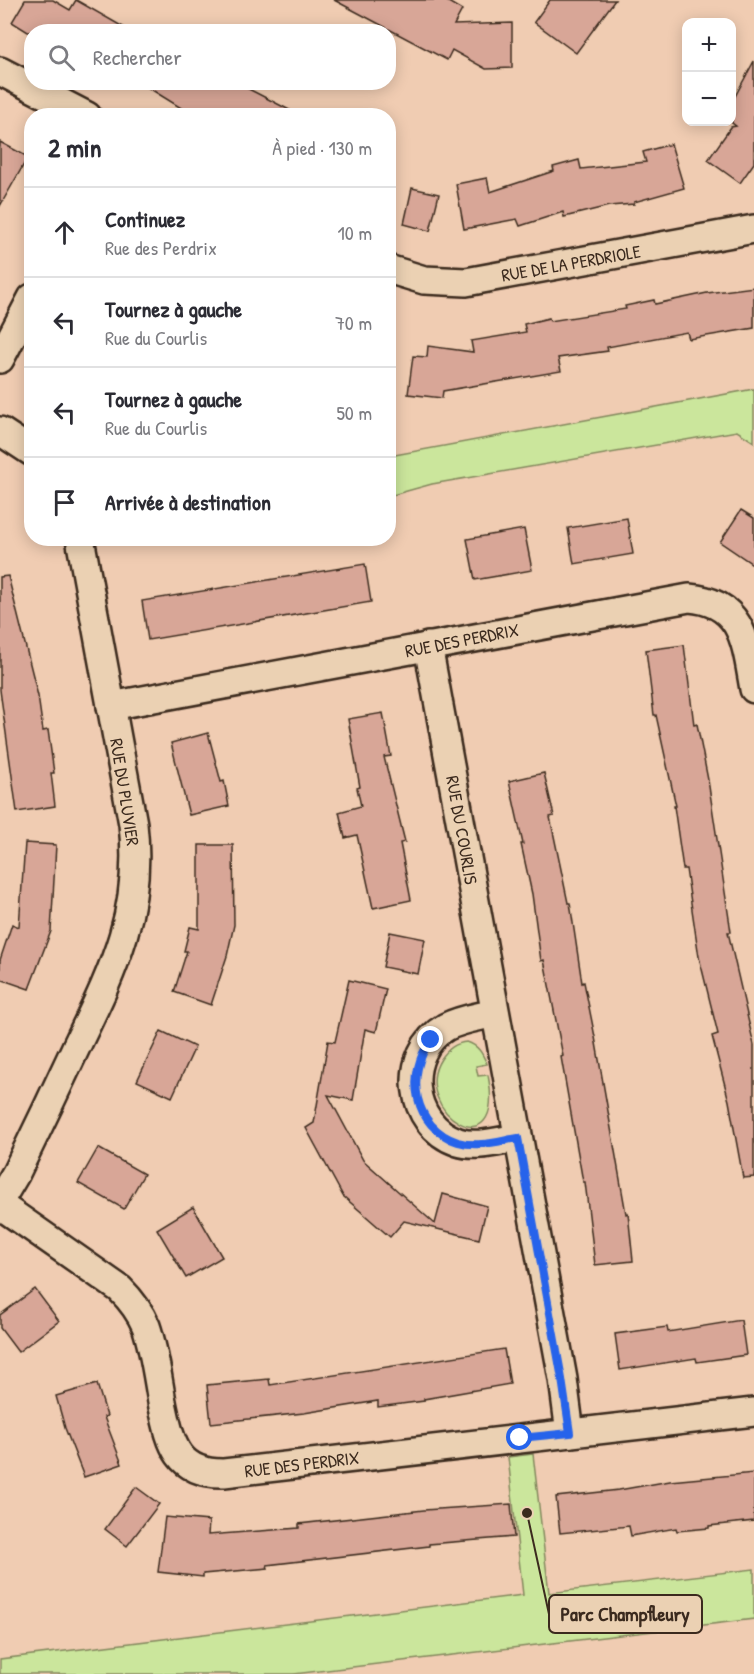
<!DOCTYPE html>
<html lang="fr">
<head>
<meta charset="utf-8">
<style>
	body { margin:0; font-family:"Patrick Hand",sans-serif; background:#f2f2f3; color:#2b2b33 }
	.controls { position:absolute; right:18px; top:18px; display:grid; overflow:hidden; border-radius:12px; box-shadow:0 3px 15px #0003 }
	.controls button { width:54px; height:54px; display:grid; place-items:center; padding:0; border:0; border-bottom:2px solid #e1e1e2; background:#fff; color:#2b2b33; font:30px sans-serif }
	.stop { position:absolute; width:18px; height:18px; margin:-14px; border:4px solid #2563eb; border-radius:50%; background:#fff }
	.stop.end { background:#2563eb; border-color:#fff; box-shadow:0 2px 6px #0008 }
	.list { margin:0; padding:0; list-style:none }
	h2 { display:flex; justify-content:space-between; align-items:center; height:78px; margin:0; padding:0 24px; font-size:26px }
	h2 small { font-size:20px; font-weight:400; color:#7c7c81 }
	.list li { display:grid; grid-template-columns:39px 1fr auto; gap:18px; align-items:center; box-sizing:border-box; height:90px; padding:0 24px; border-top:2px solid #e1e1e2 }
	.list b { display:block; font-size:22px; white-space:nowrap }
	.list p { margin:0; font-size:20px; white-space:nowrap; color:#7c7c81 }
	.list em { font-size:20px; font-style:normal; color:#7c7c81 }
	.icon { flex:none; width:33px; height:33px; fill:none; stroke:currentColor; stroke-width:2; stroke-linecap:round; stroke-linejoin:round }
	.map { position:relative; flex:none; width:754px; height:1674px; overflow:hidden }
	.search { position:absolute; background:#fff; box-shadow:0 3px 15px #0003; left:24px; top:24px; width:372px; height:66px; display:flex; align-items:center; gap:15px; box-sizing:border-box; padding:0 21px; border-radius:24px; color:#7c7c81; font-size:22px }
	.panel { position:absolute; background:#fff; box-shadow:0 3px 15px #0003; left:24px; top:108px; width:372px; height:438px; border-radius:24px }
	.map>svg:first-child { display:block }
	.green { fill:#cbe69c; stroke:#83885d; stroke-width:1.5 }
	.building { fill:#d8a697; stroke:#3b2a1e; stroke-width:1.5 }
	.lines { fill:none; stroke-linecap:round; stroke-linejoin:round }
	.minor-casing { stroke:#3b2a1e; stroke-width:32 }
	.minor { stroke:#ebd1b3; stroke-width:27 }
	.route { stroke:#2563eb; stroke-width:8 }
	.labels { text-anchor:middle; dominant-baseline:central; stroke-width:5; stroke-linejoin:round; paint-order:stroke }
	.street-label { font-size:18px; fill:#3b2a1e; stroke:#ebd1b3 }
	.leader { fill:none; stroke:#3b2a1e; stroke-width:2 }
	.callout-dot { fill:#3b2a1e; stroke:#ebd1b3; stroke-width:2 }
	.callout { fill:#ebd1b3; stroke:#3b2a1e; stroke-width:2 }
	.callout-label { font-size:20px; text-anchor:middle; font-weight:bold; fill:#3b2a1e }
</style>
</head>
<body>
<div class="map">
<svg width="754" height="1674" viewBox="0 0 754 1674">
	<rect width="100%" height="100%" fill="#f0ccb2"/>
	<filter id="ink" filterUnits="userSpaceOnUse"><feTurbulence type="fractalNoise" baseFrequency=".0167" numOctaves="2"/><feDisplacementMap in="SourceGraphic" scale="12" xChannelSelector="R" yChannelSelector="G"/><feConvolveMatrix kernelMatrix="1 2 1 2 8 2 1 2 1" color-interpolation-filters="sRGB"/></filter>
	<g filter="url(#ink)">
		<g class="green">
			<polygon points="754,389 754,442 737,431 432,484 389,496 389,452 395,455"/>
			<path d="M467 1042C479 1046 482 1053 487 1064L476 1066 478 1076 488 1075C507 1173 408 1110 441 1059 448 1049 455 1043 467 1042Z"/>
			<polygon points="533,1454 549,1593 754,1569 754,1619 294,1674 0,1674 0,1659 523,1595 508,1457"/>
		</g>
		<g class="building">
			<polygon points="25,0 53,0 70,10 76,0 132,32 28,32 12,22"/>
			<polygon points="334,0 445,0 462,10 454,25 512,23 512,68 486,69 452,50 447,60"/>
			<polygon points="550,0 615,0 576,53 534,22"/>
			<polygon points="754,61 754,163 740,183 708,160 731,127 736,126 732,123 732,102"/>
			<polygon points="139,82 235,82 301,116 194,116"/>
			<polygon points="0,142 28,157 0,206"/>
			<polygon points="671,144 684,188 634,202 634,204 609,206 564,217 563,212 520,226 517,219 464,229 456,184 487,178 490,192 554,171 553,167 579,160 581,169 646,162 643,152"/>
			<polygon points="412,188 439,194 430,231 404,224"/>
			<polygon points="754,287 754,328 689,339 687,332 607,347 608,351 558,358 561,371 443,391 442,398 408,394 413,356 427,357 428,346 473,352 471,341 526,332 524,324 549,318 550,321 626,309 625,306 654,300 655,304 707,293"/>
			<polygon points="741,510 754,518 754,565 720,542"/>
			<polygon points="627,518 633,554 574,564 568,528"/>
			<polygon points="524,529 532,570 475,580 467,539"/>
			<polygon points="365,564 371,602 148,640 142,601"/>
			<polygon points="8,576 38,696 43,731 48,730 54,773 51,773 55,806 17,812 0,690 0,577"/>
			<polygon points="684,645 694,725 697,724 708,780 723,879 731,932 728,932 754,1045 754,1177 743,1178 729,1101 712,1036 718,1034 699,957 686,869 683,869 674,806 676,806 656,715 654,715 646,650"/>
			<polygon points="383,713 391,756 384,757 405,842 400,843 411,900 373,908 357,835 345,838 339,812 361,806 357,788 360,787 348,719"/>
			<polygon points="208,733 221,782 224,781 229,806 189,815 171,743"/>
			<polygon points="544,773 554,816 550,817 568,903 570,903 582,983 584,982 595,1037 626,1214 628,1213 633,1261 595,1265 585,1182 583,1182 561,1057 563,1056 544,960 541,961 532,894 521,844 523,844 509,781"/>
			<polygon points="25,843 56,845 51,931 29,989 0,979 0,960 12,924 19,927"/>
			<polygon points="199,845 233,845 234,925 227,956 211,1005 174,992 187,951 184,951 190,927 199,929"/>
			<polygon points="390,932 425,939 418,974 383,967"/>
			<polygon points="349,980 386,989 376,1032 365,1029 353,1100 328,1095 363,1160 435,1224 443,1194 487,1206 479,1239 404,1221 390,1237 343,1196 306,1128 314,1123 328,1041 335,1042"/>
			<polygon points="161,1031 195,1047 172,1097 137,1081"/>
			<polygon points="98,1148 144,1174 124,1209 78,1183"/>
			<polygon points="193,1207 222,1257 186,1278 157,1229"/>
			<polygon points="35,1289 59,1321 18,1352 0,1328 0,1315"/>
			<polygon points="741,1320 746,1355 697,1362 696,1358 620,1370 615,1334 667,1327 668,1332"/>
			<polygon points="504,1349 510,1384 424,1399 424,1401 378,1407 378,1401 304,1413 211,1423 207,1385 269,1379 270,1385"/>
			<polygon points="97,1384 107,1416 104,1417 122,1464 84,1477 65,1428 56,1396"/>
			<polygon points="754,1473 754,1521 709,1526 709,1528 677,1531 676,1528 631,1536 629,1526 560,1533 556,1497 619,1490 670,1481"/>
			<polygon points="136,1487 159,1504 127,1546 105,1529"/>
			<polygon points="511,1504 514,1537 429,1544 429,1546 267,1565 268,1568 203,1574 203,1577 158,1572 165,1517 209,1521 208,1535 299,1528 299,1524 424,1510"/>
		</g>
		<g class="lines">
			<defs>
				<g id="minor">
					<polyline points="0,71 87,116"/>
					<polyline points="388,269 424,280 466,282 754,229"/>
					<polyline points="0,359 32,298"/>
					<polyline points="0,431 32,452"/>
					<polyline points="428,646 563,1379 570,1433"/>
					<path d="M111 706 689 598C744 602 746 645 754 689"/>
					<path d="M495 1013C479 1017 461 1019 446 1027 401 1053 408 1125 458 1142 477 1148 498 1141 518 1138"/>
					<path d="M0 1200 16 1173C37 1130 57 1088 77 1045 113 970 143 911 133 824L80 538"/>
					<path d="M0 1205 120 1289C131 1300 140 1312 146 1326 155 1352 158 1381 163 1407 171 1445 178 1474 224 1473L754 1412"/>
				</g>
			</defs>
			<use href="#minor" class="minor-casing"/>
			<use href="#minor" class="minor"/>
		</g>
	</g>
	<g class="lines" filter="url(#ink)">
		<path class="route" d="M431 1040C405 1074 413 1127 458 1142 478 1148 499 1141 518 1138L562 1379 570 1433 520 1438"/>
	</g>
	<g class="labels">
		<g class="street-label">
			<text transform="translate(571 263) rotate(-10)">RUE DE LA PERDRIOLE</text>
			<text transform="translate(462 640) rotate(-11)">RUE DES PERDRIX</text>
			<text transform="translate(125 792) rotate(81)">RUE DU PLUVIER</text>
			<text transform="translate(462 830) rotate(80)">RUE DU COURLIS</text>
			<text transform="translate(302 1464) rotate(-7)">RUE DES PERDRIX</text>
		</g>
	</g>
	<path class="leader" d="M527 1513L549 1614"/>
	<circle class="callout-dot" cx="527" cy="1513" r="6"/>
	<rect class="callout" x="549" y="1595" width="153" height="38" rx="6"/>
	<g class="callout-label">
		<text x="625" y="1621">Parc Champfleury</text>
	</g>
</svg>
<div class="controls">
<button>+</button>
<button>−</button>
</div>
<div class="stop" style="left:520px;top:1438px"></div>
<div class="stop end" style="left:431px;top:1040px"></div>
<div class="search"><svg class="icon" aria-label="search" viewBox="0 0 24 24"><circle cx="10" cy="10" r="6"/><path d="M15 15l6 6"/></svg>Rechercher</div>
<section class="panel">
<h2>2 min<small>À pied · 130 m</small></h2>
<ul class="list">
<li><svg class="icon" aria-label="ahead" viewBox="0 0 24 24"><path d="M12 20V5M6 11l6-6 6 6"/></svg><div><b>Continuez</b><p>Rue des Perdrix</p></div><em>10 m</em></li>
<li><svg class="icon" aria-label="left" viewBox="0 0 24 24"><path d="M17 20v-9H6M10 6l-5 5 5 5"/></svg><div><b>Tournez à gauche</b><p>Rue du Courlis</p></div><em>70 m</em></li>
<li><svg class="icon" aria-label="left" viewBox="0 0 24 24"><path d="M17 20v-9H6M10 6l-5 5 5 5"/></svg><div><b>Tournez à gauche</b><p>Rue du Courlis</p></div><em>50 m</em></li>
<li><svg class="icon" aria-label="arrive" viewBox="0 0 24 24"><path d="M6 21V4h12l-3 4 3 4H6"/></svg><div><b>Arrivée à destination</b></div></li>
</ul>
</section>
</div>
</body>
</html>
